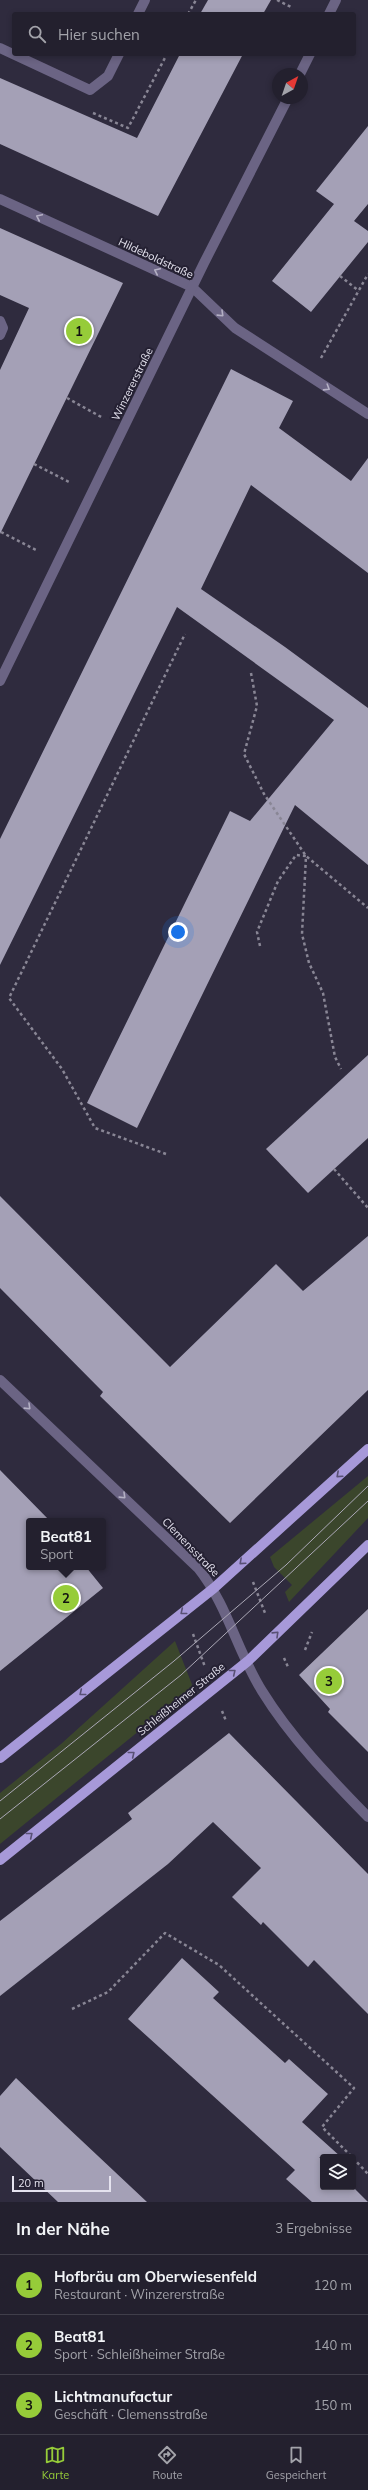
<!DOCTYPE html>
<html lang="de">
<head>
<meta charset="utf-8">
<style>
	body { margin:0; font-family:Mulish,sans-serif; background:#2b2836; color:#f1f3f6 }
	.controls { position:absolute; right:12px; bottom:12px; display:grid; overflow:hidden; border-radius:4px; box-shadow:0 2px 6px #0003 }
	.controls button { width:36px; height:36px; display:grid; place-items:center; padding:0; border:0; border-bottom:1px solid #403e4a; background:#23202e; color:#f1f3f6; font:20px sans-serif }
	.compass { position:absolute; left:272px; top:68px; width:36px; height:36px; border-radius:50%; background:#23202e; box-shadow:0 2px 6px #0003; rotate:40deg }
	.scale { position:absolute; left:12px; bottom:10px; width:99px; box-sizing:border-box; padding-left:4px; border:2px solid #e5e3ef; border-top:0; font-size:11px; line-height:14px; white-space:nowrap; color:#e5e3ef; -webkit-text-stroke:3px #252133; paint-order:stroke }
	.you { position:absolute; left:178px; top:932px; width:14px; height:14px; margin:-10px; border:3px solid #fff; border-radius:50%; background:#1a73e8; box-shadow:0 0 0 6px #1a73e833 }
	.badge { display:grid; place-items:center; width:26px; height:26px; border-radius:50%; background:#96cc39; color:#111; font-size:13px; font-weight:700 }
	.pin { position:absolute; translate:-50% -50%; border:2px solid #fff; box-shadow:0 1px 4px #0006 }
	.popup { position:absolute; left:26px; top:1518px; width:80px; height:52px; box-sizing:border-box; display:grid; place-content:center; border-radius:4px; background:#23202e; filter:drop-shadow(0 1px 3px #0005); font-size:13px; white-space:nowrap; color:#a3a3aa }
	.popup b { font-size:15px; color:#f1f3f6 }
	.popup::after { content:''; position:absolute; left:50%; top:100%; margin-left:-8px; border:8px solid transparent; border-top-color:#23202e }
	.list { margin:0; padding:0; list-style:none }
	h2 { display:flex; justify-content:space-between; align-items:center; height:52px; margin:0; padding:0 16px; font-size:17px }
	h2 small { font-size:13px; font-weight:400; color:#a3a3aa }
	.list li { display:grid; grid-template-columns:26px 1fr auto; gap:12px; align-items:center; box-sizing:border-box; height:60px; padding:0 16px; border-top:1px solid #403e4a }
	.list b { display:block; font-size:15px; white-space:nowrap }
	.list p { margin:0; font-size:13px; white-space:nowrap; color:#a3a3aa }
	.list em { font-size:13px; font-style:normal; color:#a3a3aa }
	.icon { flex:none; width:22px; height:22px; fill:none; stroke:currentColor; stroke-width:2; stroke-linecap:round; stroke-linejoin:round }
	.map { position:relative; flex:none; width:368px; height:2202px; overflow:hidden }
	.search { position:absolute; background:#23202e; box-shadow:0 2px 6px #0003; left:12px; right:12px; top:12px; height:44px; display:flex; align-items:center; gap:10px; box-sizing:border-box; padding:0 14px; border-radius:4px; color:#a3a3aa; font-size:15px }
	.sheet { height:232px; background:#23202e }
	nav { display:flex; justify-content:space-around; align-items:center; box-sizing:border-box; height:56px; border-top:1px solid #403e4a; background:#23202e; font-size:11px; color:#a3a3aa }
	nav a { display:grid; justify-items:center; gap:2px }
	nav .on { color:#96cc39 }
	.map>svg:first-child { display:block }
	.green { fill:#3b462c }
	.building { fill:#a4a0b6 }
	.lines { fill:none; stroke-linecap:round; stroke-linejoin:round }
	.path { stroke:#898695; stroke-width:2.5; stroke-dasharray:3 3; stroke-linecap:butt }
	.minor { stroke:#6b6484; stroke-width:10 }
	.major { stroke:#a799d9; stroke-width:10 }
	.tram { stroke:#aba8b6; stroke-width:1 }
	.oneway { stroke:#b4b0c4 }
	.oneway2 { stroke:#595175 }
	.labels { text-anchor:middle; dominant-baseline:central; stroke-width:4; stroke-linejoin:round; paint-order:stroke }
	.street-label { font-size:11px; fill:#e5e3ef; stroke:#252133 }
</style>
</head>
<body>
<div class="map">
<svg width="368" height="2202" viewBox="0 0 368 2202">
	<rect width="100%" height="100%" fill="#2f2b3e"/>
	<g class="green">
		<polygon points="368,1476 368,1518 289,1602 285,1592 292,1585 274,1567 270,1557"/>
		<polygon points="175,1641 193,1687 0,1844 0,1793 61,1744"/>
	</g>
	<g class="building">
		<polygon points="208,0 271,0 263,14 200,14"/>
		<polygon points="180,54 243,54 158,216 0,144 0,78 137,138"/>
		<polygon points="368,126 368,204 354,221 368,231 368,242 311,312 272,281 334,204 316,191"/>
		<polygon points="0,228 123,283 0,534 0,370 29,308 0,295"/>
		<polygon points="231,369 293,401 279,428 351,481 368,458 368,573 251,485 201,589 285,647 368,708 368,865 295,805 137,1128 87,1103 230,811 250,821 334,720 177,607 0,965 0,839"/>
		<polygon points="368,1055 368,1138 308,1193 266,1149"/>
		<polygon points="0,1196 170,1367 276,1264 303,1291 368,1236 368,1390 230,1523 100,1396 103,1392 0,1288"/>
		<polygon points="0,1470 50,1521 29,1521 29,1567 86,1567 103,1588 0,1671"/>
		<polygon points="368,1609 368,1752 328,1712 330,1709 299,1675"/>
		<polygon points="229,1733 368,1874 368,2014 314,1960 308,1967 263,1922 261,1925 232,1897 261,1868 213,1822 168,1864 0,1996 0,1921 132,1819 128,1813"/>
		<polygon points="182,1958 219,1992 213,1998 285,2063 289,2059 328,2094 302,2122 341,2157 319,2157 323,2160 323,2187 353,2187 368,2202 312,2202 286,2179 295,2170 128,2019"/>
		<polygon points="16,2078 65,2125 147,2202 58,2202 0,2147 0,2096"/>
	</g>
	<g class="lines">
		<g class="path">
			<polyline points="277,0 293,8"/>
			<polyline points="188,14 196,0"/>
			<polyline points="93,113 128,128 167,54"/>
			<polyline points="340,276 359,291"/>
			<polyline points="321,358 368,274"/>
			<polyline points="67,398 103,418"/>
			<polyline points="34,464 71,483"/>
			<polyline points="1,532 38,551"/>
			<polyline points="251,673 257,706 244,754 264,794 306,856 368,908"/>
			<polyline points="260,946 257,932 278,881 296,855 306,856 302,934 309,963 323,993 335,1057 341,1069"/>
			<polyline points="166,1154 95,1128 62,1069 9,998 185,634"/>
			<polyline points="334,1169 368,1208"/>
			<polyline points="253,1582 265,1613"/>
			<polyline points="193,1634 205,1667"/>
			<polyline points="305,1650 312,1632"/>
			<polyline points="284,1658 288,1667"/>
			<polyline points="222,1711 226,1721"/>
			<polyline points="72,2009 108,1992 165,1933 219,1965 354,2088 322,2127 352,2157"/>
			<polyline points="353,2158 368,2174"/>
		</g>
		<g class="minor">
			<polyline points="138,14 145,0"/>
			<polyline points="329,14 336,0"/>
			<polyline points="0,48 90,90 108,76 119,54"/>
			<polyline points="300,74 310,54"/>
			<polyline points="0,199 192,287 235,328 368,414"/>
			<polyline points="0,321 3,328 0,335"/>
			<polyline points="0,681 204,263 288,98"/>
			<path d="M0 1380 198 1568C228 1606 237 1651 262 1691 291 1738 330 1778 368 1817"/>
		</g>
		<g class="major">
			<polyline points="0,1758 214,1588 368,1449"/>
			<polyline points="0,1860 248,1661 368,1545"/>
		</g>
		<g class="tram">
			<polyline points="0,1801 174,1661 286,1565 368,1486"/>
			<polyline points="0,1819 181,1675 368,1501"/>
		</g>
	</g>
	<defs><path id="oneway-chevron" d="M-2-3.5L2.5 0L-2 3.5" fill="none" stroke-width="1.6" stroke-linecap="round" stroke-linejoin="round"/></defs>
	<g class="oneway">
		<use href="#oneway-chevron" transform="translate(39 217) rotate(-155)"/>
		<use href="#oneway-chevron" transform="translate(157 271) rotate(-155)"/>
		<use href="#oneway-chevron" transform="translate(221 314) rotate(44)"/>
		<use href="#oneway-chevron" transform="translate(327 388) rotate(32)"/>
		<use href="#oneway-chevron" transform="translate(28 1407) rotate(44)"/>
		<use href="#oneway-chevron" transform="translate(123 1496) rotate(44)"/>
	</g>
	<g class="oneway2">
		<use href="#oneway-chevron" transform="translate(339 1475) rotate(138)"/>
		<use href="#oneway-chevron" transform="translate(242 1562) rotate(138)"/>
		<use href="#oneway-chevron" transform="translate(183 1612) rotate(141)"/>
		<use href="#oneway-chevron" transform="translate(276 1634) rotate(-44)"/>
		<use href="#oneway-chevron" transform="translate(233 1672) rotate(-39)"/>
		<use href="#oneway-chevron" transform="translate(82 1693) rotate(141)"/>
		<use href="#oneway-chevron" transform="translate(132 1754) rotate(-39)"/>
		<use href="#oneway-chevron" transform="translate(30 1835) rotate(-39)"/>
	</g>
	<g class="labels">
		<g class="street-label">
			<text transform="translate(156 258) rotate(25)">Hildeboldstraße</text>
			<text transform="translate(132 384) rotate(-64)">Winzererstraße</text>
			<text transform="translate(191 1547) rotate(46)">Clemensstraße</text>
			<text transform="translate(181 1699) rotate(-39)">Schleißheimer Straße</text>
		</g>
	</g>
</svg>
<div class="controls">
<button><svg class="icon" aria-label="layers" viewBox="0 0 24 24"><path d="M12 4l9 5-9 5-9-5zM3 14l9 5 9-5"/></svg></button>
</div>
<svg class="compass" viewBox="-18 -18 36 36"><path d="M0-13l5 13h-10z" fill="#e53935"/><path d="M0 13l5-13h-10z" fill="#a3a3aa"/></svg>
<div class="scale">20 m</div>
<div class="you"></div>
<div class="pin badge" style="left:79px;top:331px">1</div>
<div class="pin badge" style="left:66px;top:1598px">2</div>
<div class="popup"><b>Beat81</b>Sport</div>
<div class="pin badge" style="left:329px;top:1681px">3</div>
<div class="search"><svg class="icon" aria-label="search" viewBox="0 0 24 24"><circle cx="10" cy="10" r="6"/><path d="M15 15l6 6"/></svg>Hier suchen</div>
</div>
<section class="sheet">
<h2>In der Nähe<small>3 Ergebnisse</small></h2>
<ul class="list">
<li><span class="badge">1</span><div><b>Hofbräu am Oberwiesenfeld</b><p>Restaurant · Winzererstraße</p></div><em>120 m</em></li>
<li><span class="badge">2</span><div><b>Beat81</b><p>Sport · Schleißheimer Straße</p></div><em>140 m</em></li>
<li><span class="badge">3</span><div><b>Lichtmanufactur</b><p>Geschäft · Clemensstraße</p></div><em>150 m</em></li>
</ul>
</section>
<nav>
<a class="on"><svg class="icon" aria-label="map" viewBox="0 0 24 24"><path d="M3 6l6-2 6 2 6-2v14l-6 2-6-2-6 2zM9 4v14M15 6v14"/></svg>Karte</a>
<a><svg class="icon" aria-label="directions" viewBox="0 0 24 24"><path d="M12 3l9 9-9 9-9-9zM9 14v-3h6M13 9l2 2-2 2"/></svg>Route</a>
<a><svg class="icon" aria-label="saved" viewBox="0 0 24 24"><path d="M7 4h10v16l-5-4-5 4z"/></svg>Gespeichert</a>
</nav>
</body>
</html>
